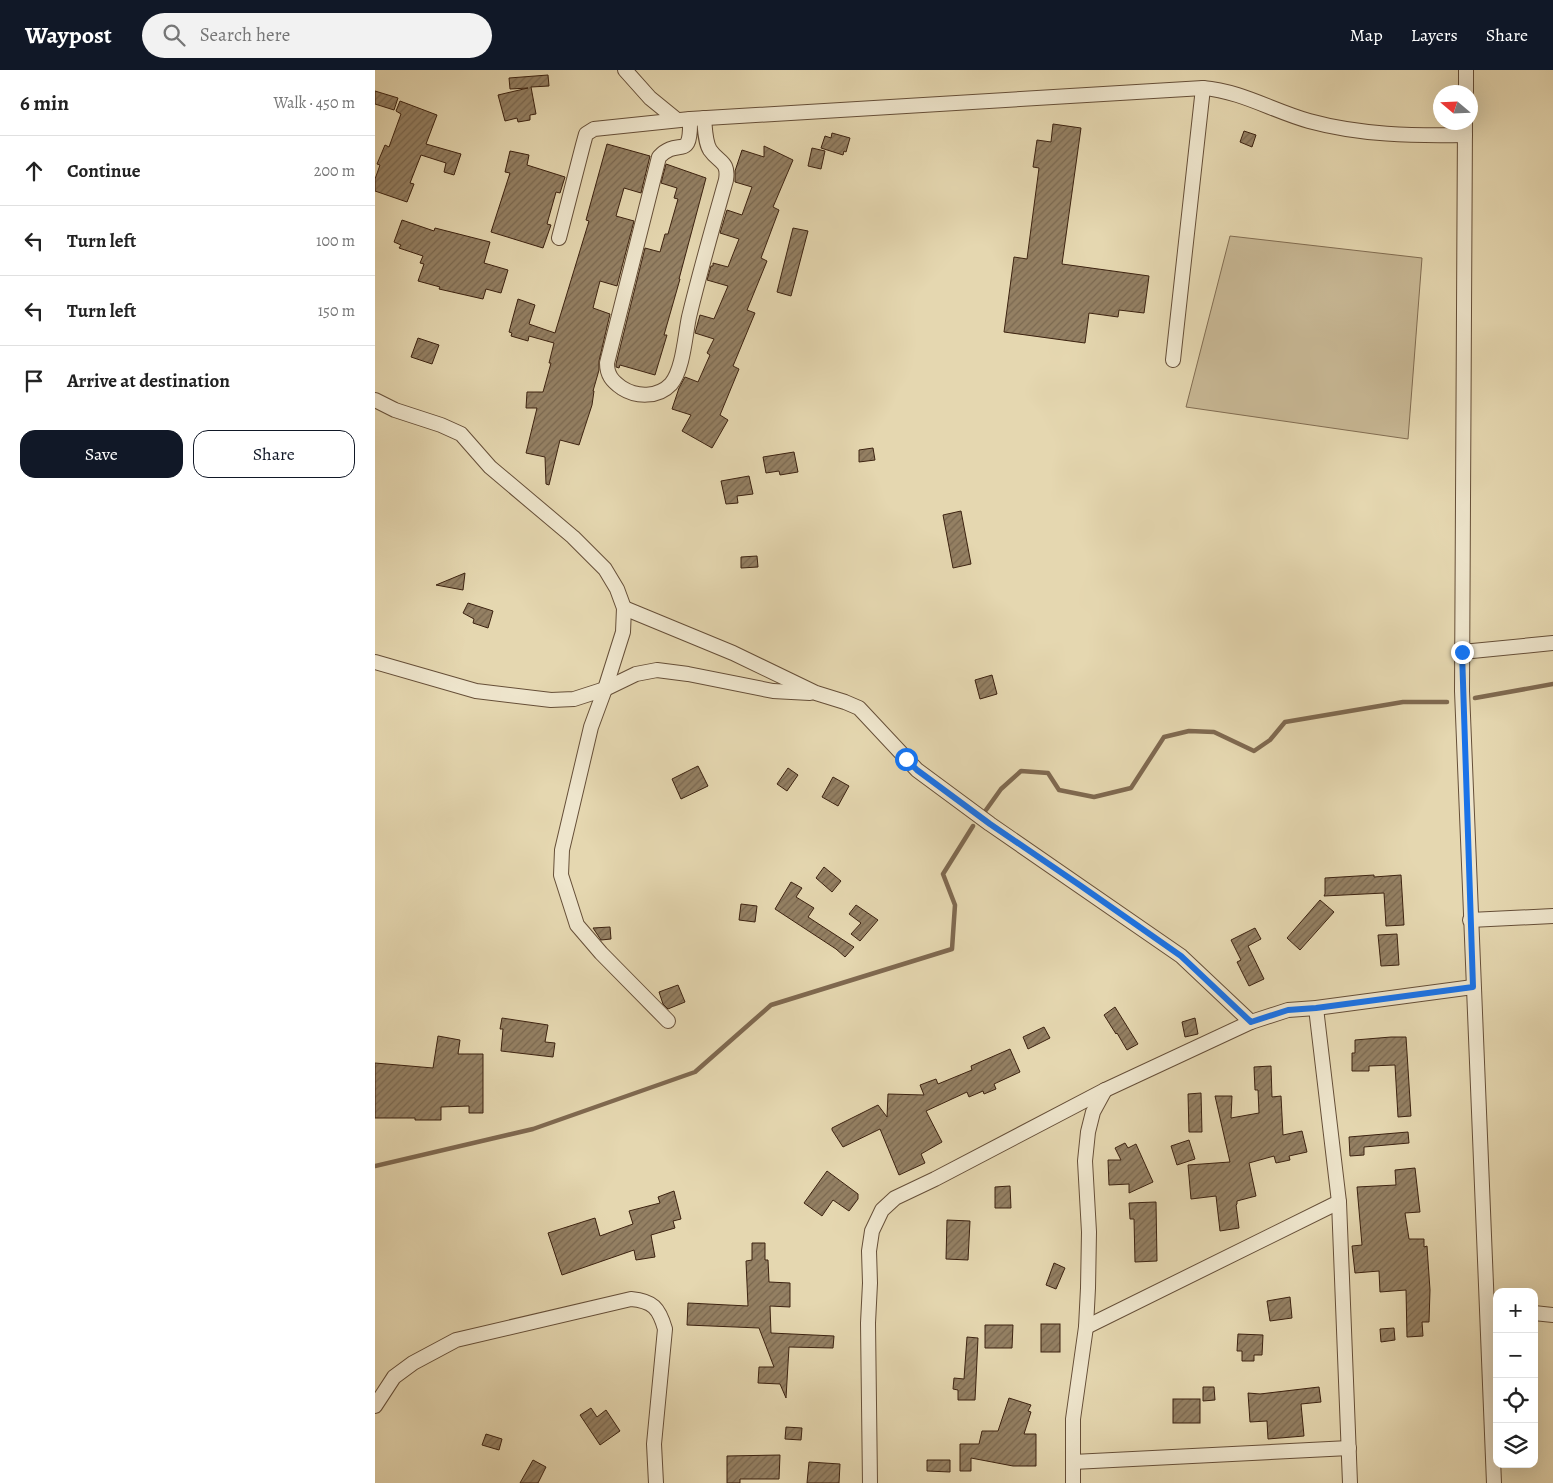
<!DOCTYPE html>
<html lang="en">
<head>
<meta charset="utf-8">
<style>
	body { margin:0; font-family:Alegreya,serif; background:#f2f2f2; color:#222 }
	.controls { position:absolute; right:15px; bottom:15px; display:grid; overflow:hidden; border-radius:10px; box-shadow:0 5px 20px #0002 }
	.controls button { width:45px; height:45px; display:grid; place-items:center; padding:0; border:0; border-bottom:1px solid #e0e0e0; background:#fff; color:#222; font:25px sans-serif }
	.compass { position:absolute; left:1058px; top:15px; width:45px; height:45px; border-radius:50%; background:#fff; box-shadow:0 5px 20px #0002; rotate:289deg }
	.stop { position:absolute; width:15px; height:15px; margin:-11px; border:4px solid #1a73e8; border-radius:50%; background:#fff }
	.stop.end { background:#1a73e8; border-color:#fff; box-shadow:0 1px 5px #0008 }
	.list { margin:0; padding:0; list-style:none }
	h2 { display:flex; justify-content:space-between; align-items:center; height:65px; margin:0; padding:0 20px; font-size:21px }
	h2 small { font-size:16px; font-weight:400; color:#767676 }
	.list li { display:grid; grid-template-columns:32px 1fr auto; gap:15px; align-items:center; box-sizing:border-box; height:70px; padding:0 20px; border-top:1px solid #e0e0e0 }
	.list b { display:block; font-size:19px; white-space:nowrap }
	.list em { font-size:16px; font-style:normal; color:#767676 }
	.actions { display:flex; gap:10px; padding:15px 20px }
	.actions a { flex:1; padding:11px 0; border:1px solid #111827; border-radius:15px; text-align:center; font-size:18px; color:#111827 }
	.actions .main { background:#111827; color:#fff }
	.icon { flex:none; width:28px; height:28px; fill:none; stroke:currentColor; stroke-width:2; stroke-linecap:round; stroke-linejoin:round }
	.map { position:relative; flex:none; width:1178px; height:1413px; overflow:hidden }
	header { display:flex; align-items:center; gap:30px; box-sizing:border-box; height:70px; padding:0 25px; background:#111827; color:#fff }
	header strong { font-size:24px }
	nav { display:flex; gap:28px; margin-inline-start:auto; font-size:18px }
	.search { width:350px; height:45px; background:#f2f2f2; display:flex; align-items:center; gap:12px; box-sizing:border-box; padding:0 18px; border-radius:28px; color:#767676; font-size:19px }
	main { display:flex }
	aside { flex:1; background:#fff }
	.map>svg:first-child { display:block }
	.pitch { fill:#c8b895; stroke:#826d52 }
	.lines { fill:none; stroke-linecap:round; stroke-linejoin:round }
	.stream { stroke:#7f6950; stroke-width:4.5 }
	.building { fill:url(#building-hatch); stroke:#3c2210 }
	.minor-casing { stroke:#664f38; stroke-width:16 }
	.minor { stroke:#eee5cc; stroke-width:14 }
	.route { stroke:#1a73e8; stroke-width:6 }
</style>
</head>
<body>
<header>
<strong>Waypost</strong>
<div class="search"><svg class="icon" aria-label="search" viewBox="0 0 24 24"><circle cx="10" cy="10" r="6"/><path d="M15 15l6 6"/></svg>Search here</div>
<nav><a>Map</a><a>Layers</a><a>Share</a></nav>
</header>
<main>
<aside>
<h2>6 min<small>Walk · 450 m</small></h2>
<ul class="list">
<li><svg class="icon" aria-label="ahead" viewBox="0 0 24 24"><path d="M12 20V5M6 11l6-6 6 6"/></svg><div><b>Continue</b></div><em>200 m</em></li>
<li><svg class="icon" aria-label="left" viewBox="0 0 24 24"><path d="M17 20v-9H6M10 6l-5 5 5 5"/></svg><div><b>Turn left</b></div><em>100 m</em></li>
<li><svg class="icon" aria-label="left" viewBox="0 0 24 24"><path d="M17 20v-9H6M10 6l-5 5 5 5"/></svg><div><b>Turn left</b></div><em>150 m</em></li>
<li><svg class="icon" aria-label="arrive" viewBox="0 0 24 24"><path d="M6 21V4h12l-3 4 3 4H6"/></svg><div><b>Arrive at destination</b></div></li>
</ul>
<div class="actions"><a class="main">Save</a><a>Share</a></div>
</aside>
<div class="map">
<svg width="1178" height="1413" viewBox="0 0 1178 1413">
	<defs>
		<pattern id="building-hatch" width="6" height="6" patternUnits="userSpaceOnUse" patternTransform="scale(1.25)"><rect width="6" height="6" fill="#948063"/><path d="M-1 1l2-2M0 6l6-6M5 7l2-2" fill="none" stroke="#7a6850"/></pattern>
	</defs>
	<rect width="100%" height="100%" fill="#e5d7b0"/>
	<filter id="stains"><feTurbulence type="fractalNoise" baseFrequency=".004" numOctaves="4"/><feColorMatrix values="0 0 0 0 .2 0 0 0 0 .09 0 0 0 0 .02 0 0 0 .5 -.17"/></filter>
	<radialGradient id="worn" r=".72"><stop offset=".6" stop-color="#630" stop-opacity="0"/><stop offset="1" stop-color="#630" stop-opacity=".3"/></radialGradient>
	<polygon class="pitch" points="855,166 1047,188 1033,369 811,337"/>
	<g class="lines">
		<g class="stream">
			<polyline points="1100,628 1178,614"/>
			<polyline points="611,740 626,719 646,701 673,703 684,720 719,727 756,718 789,667 814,661 839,662 879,681 895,670 910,652 1028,632 1072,632"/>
			<polyline points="0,1096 158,1059 320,1002 396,935 577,879 580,835 568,804 598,756"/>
		</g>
	</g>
	<g class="building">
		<polygon points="173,5 174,16 156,17 161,44 155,45 155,50 143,52 142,48 130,51 123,25 153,18 135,19 134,8"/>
		<polygon points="0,21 23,28 19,40 0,34"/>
		<polygon points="25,31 62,45 51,74 86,84 79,105 69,102 71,93 46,85 35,113 39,114 32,132 0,121 0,109 5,95 2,94 10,75 14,77 26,44 21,41"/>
		<polygon points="678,54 706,58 687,194 774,206 769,243 744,240 743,247 714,243 710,273 629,262 639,187 652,189 664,98 658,97 662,70 676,72"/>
		<polygon points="869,61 881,65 877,77 865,72"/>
		<polygon points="457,63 475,68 471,82 469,81 468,85 446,78 450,66 456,68"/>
		<polygon points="232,74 275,86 266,123 249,118 241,146 259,151 242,216 225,211 218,238 235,244 224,291 224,300 218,321 219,321 217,335 204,375 185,370 174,415 171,414 170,387 151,383 162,338 151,338 152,322 168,322 176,293 174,293 179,273 154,266 153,271 136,266 137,263 134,262 143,229 160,235 154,254 180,263 214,151 211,150"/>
		<polygon points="389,76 418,90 398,137 404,140 386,188 392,191 372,240 380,243 358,296 364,299 345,345 353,350 337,378 307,361 316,345 297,339 304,318 310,307 323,312 335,285 332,283 339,269 320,263 325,245 339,249 353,216 332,210 336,196 338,196 338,193 353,197 364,169 345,163 352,140 367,145 377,117 360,112 360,101 367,80 389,87"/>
		<polygon points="437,78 450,81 446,99 433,96"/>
		<polygon points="135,81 154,85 152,95 190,107 185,123 181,122 172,154 176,155 168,178 116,162 135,103 130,102"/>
		<polygon points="291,94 331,108 304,209 305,209 289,265 292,265 280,305 245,295 244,298 241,297 241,294 270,178 285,182 290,164 293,164 303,129 299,128 302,118 286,113"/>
		<polygon points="27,150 59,161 60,158 115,172 109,193 133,200 126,223 111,219 108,229 64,219 65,217 43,211 49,194 45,193 48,186 24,178 26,175 19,172"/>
		<polygon points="418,158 433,161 416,226 402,222"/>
		<polygon points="43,268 64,275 57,294 36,287"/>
		<polygon points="498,378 500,390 484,392 484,380"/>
		<polygon points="419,382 423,402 405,405 404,401 391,403 388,387"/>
		<polygon points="374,406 378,424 362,426 363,433 351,434 346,411"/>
		<polygon points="586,441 596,494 578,498 568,445"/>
		<polygon points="382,486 383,497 366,498 366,487"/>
		<polygon points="90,503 88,520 61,515"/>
		<polygon points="93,533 118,541 113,558 98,553 99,549 88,543"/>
		<polygon points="617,605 622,624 605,629 600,610"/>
		<polygon points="323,696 333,716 306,729 297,709"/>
		<polygon points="413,698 423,705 412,721 402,714"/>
		<polygon points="458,707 474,716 463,736 447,727"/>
		<polygon points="449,797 466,811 457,822 441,808"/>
		<polygon points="999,805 999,807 1026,805 1029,855 1011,856 1009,823 949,826 950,824 950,808"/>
		<polygon points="416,812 427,818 421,827 439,838 433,847 479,877 470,887 461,879 400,839"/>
		<polygon points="945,830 959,842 925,880 912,868"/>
		<polygon points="366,834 382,836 380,852 364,850"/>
		<polygon points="481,835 503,850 485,871 476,864 486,853 474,844"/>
		<polygon points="235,857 236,869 226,870 218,858"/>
		<polygon points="880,858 886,869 873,876 889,909 874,916 862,892 866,890 856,870"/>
		<polygon points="1022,864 1024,895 1006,896 1003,865"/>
		<polygon points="303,915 310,932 293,939 288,934 284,922"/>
		<polygon points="740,937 763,974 752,980 742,963 741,964 729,945"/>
		<polygon points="127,948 173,955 170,972 180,973 178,987 126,981 128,959 125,959"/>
		<polygon points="820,948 823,964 810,967 807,952"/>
		<polygon points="669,957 675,968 653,979 648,967"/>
		<polygon points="63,966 85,970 83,984 108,984 108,1043 94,1043 94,1036 66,1037 66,1050 40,1050 40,1048 0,1048 0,993 58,998"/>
		<polygon points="1016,967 1031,967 1036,1046 1023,1047 1020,995 994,996 994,1001 977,1001 977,983 980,983 980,970"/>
		<polygon points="635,979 645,1002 619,1014 621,1019 609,1024 608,1021 594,1027 592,1022 551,1041 567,1072 546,1084 550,1093 524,1105 505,1059 468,1077 457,1060 457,1058 503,1035 512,1047 513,1024 549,1025 545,1015 561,1009 563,1014 597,1000 596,996"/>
		<polygon points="896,996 897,1027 906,1026 908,1065 927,1061 932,1082 914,1086 915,1090 901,1093 899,1086 874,1093 881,1126 862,1131 862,1134 861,1135 864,1158 845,1161 841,1126 816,1129 813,1095 855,1092 840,1026 857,1026 856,1048 884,1043 883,1020 880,1020 879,997"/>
		<polygon points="826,1023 827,1062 814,1062 813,1024"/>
		<polygon points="1033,1062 1034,1073 989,1077 989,1085 975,1086 974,1067"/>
		<polygon points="814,1070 820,1089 802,1095 796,1076"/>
		<polygon points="750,1073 753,1078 761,1074 778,1112 754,1123 754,1114 734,1115 733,1090 746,1090 740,1078"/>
		<polygon points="1040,1098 1045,1142 1030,1143 1034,1169 1049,1169 1049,1177 1052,1176 1055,1220 1054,1252 1047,1252 1048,1266 1032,1267 1031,1220 1005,1222 1004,1201 980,1203 977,1176 987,1175 982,1117 1021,1115 1020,1100"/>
		<polygon points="452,1101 483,1124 483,1129 474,1141 458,1130 447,1146 429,1133"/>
		<polygon points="635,1116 636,1138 620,1138 620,1117"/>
		<polygon points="299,1121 306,1149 298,1151 300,1158 276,1165 280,1187 261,1190 259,1180 187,1205 173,1163 220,1148 225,1166 258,1154 254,1141 285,1133 283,1127"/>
		<polygon points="781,1132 782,1191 760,1192 759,1149 755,1149 754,1133"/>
		<polygon points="572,1150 595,1151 593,1190 571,1189"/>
		<polygon points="377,1173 390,1173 390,1190 393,1190 394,1212 415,1213 415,1237 395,1236 396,1263 459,1266 458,1278 414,1277 411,1328 405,1314 383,1313 384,1297 399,1297 384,1258 312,1255 313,1233 373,1236 371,1191 377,1190"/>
		<polygon points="679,1193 690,1198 681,1219 671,1215"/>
		<polygon points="915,1227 917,1248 895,1251 892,1231"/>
		<rect x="666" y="1254" width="19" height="28"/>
		<polygon points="610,1255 638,1255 637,1278 610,1278"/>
		<polygon points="1019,1258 1020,1270 1006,1272 1005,1259"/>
		<polygon points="863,1264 888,1265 887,1285 879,1285 879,1291 867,1291 867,1281 862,1281"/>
		<polygon points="592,1267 603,1268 600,1330 583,1330 583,1320 578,1319 579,1308 589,1309"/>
		<polygon points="828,1317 839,1317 840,1330 828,1331"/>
		<polygon points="944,1317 946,1332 926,1334 929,1366 893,1369 892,1351 875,1352 873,1323 885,1324"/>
		<polygon points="634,1328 656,1335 653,1341 656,1342 649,1364 661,1364 661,1396 638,1396 596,1388 596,1401 585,1401 585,1374 604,1374 607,1361 623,1361"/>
		<rect x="798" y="1329" width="27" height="24"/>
		<polygon points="216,1338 222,1347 231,1340 245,1361 225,1375 205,1345"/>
		<polygon points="411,1357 427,1358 426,1370 410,1369"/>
		<polygon points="111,1364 127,1369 124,1380 107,1375"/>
		<polygon points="405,1385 404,1409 365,1409 365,1413 352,1413 352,1386"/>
		<polygon points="158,1390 171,1397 163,1413 145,1413"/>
		<polygon points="552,1390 575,1390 575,1402 552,1401"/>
		<polygon points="434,1392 465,1394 464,1413 432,1413"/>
	</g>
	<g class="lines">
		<defs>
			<g id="minor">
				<polyline points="250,0 275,28 302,50"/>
				<polyline points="1091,22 1091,0"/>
				<path d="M315 49C316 93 304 66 284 87L232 293C232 305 237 311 247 318 261 327 283 328 296 314 308 300 310 266 314 247 325 201 338 156 351 110 354 91 344 93 335 80 330 72 330 58 329 48"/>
				<polyline points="1090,52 1087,621 1119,1413"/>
				<path d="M184 168 208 75 211 64 219 59 315 49 828 18C866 21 898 41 934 51 985 65 1038 66 1090 65"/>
				<polyline points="798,290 828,18"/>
				<polyline points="0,330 20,340 66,355 86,364 115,397 198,467 230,499 242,519 249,538 248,562 230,619 216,657 187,780 186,805 202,855 226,883 293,951"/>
				<polyline points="249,538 358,583 441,623 470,632 484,638 542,700 615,754 806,886 876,952"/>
				<polyline points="1087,582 1178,573"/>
				<polyline points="0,592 101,621 176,630 199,629 230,619 261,604 282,600 313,604 398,621 435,623"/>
				<polyline points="1095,850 1178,846"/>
				<polyline points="941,938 964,1132 975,1413"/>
				<polyline points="1159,1243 1178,1245"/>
				<polyline points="711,1257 964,1132"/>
				<path d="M0 1336 19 1307 38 1293 81 1270 256 1229C278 1231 284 1238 290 1259L279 1374 281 1413"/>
				<polyline points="698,1392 974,1378"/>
				<polyline points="495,1413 493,1253 495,1213 494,1181 497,1161 507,1140 520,1128 560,1109 730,1020 876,952 913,940 941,938 1098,917"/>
				<polyline points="698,1413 698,1349 711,1257 713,1218 714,1162 710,1091 713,1062 718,1042 730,1020"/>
			</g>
		</defs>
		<use href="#minor" class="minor-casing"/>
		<use href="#minor" class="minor"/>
	</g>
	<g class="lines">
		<polyline class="route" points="531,689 542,700 615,754 706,816 806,886 876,952 913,940 941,938 1098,917 1087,582"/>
	</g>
	<rect width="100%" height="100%" filter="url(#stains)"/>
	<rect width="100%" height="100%" fill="url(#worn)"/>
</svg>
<div class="controls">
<button>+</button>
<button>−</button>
<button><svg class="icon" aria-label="locate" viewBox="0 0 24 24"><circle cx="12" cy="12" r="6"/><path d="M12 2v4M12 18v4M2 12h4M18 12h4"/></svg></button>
<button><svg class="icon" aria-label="layers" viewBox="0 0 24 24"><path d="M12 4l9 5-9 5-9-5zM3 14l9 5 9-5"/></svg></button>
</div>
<svg class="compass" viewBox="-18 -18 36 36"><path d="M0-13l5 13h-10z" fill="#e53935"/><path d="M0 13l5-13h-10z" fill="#767676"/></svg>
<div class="stop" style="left:531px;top:689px"></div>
<div class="stop end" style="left:1087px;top:582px"></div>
</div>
</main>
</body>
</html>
